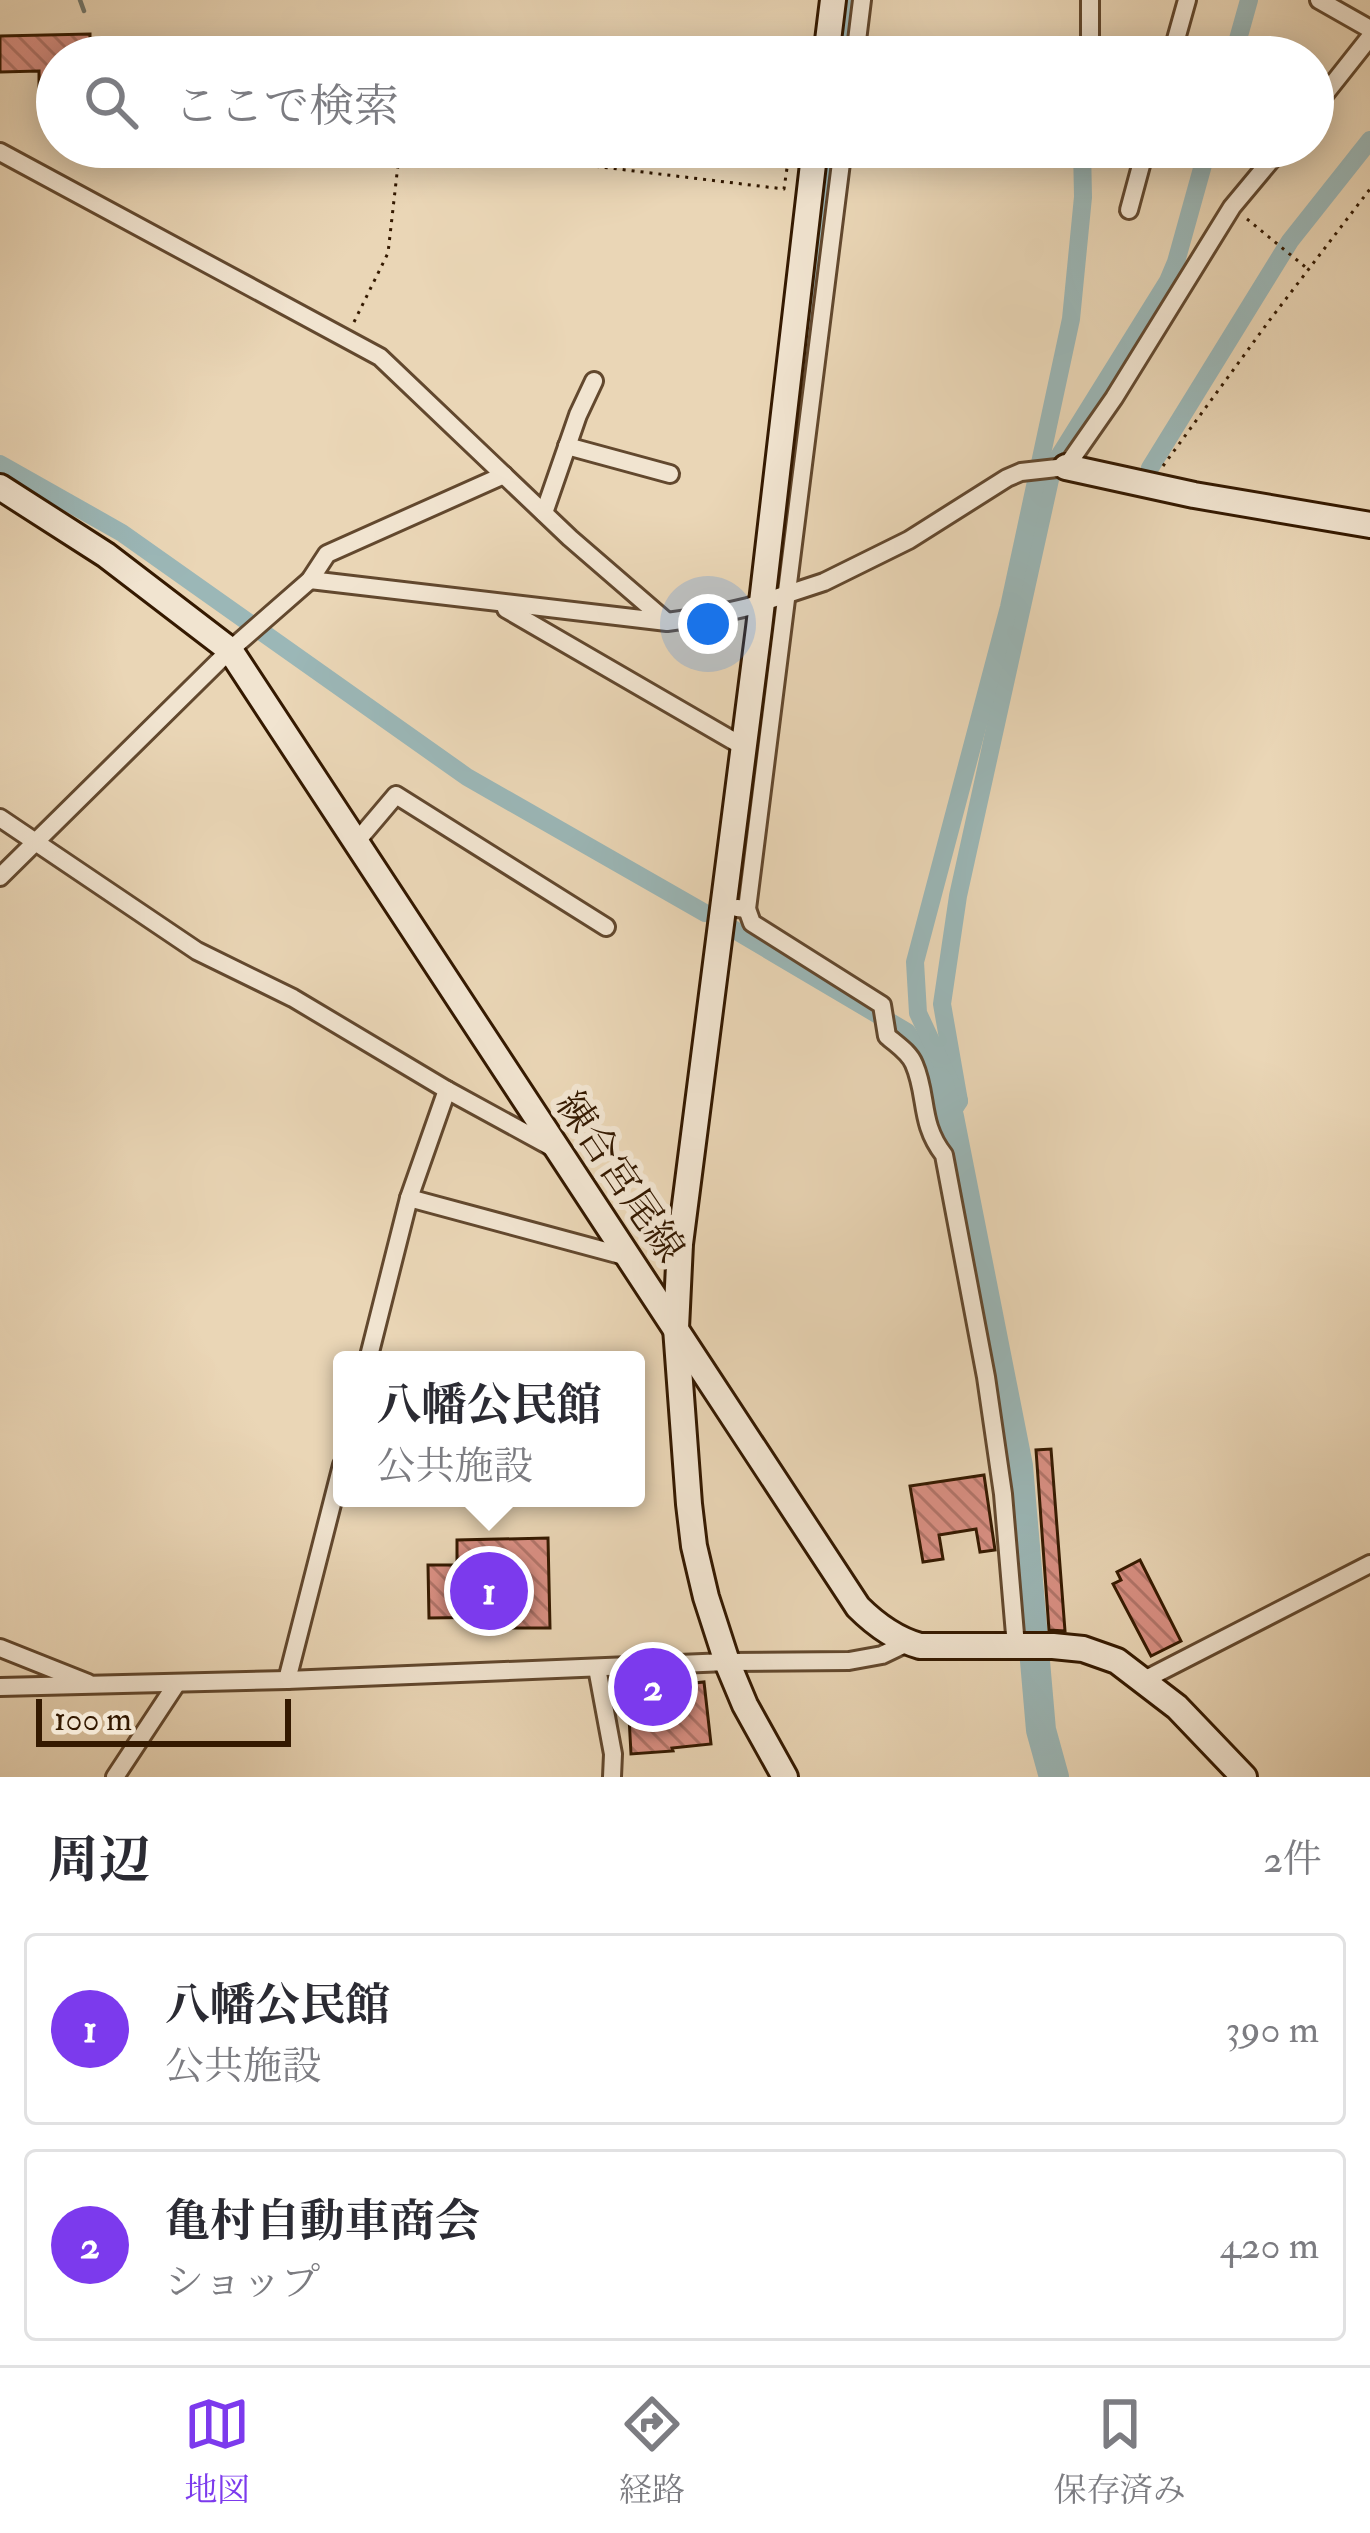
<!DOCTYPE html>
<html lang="ja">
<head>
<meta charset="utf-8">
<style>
	body { margin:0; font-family:"IM FELL Double Pica","Noto Serif JP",serif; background:#f2f2f3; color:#2b2b33 }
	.scale { position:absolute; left:36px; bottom:30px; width:255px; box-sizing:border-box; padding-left:12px; border:6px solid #341900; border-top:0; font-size:33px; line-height:42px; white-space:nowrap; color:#341900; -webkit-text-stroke:9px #f1e4d0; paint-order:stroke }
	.you { position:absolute; left:708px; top:624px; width:42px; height:42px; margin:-30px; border:9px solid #fff; border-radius:50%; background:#1a73e8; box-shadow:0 0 0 18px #1a73e833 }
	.badge { display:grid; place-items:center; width:78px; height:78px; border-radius:50%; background:#7c3aed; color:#fff; font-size:39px; font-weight:700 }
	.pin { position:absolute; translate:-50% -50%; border:6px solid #fff; box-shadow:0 3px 12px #0006 }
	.popup { position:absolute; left:333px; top:1351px; width:312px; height:156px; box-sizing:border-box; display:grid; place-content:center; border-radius:12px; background:#fff; filter:drop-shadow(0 3px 9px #0005); font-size:39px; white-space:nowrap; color:#7c7c81 }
	.popup b { font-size:45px; color:#2b2b33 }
	.popup::after { content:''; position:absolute; left:50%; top:100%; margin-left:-24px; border:24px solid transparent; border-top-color:#fff }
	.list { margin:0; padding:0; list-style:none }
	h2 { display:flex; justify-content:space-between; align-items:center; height:156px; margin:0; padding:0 48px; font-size:51px }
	h2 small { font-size:39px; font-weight:400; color:#7c7c81 }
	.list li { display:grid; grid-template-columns:78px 1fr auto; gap:36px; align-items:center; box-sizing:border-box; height:192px; margin:0 24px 24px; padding:0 24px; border:3px solid #e1e1e2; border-radius:12px }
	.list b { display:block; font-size:45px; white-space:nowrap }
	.list p { margin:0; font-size:39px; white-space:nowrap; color:#7c7c81 }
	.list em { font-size:39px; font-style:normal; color:#7c7c81 }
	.icon { flex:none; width:66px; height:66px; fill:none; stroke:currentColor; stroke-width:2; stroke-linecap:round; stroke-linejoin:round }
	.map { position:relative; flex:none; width:1370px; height:1777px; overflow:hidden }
	.search { position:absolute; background:#fff; box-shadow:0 6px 30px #0003; left:36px; right:36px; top:36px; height:132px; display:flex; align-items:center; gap:30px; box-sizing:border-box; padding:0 42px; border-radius:66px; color:#7c7c81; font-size:45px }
	.sheet { height:588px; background:#fff }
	nav { display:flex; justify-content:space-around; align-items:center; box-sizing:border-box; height:168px; border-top:3px solid #e1e1e2; background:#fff; font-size:33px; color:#7c7c81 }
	nav a { display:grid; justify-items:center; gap:6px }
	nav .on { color:#7c3aed }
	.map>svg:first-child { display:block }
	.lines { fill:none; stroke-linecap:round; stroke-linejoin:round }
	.stream { stroke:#72786e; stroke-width:4.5 }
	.canal { stroke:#9bb7b7; stroke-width:18 }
	.river { stroke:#9bb7b7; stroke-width:30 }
	.building { fill:url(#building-back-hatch); stroke:#341900; stroke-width:3 }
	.street-casing { stroke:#62482e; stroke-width:22 }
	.secondary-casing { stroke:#341900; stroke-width:30 }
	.path { stroke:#341900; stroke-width:3; stroke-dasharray:3 6; stroke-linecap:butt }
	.street { stroke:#f1e4d0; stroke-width:16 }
	.secondary { stroke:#f1e4d0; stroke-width:24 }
	.labels { text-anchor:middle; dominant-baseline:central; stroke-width:12; stroke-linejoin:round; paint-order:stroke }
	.street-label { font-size:39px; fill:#341900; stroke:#f1e4d0 }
</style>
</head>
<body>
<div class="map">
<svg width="1370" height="1777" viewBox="0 0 1370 1777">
	<defs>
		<pattern id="building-back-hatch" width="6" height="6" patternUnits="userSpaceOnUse" patternTransform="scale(3)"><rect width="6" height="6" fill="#da9084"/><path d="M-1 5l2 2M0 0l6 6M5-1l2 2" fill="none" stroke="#b2756a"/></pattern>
	</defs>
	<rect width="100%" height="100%" fill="#ead6b6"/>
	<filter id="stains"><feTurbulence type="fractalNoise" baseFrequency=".00167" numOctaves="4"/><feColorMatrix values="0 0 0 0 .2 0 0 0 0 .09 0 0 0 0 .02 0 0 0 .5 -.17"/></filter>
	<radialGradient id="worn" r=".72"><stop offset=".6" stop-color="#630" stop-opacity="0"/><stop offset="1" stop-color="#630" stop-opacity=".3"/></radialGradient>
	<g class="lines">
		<polyline class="stream" points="80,0 84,11"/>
		<g class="canal">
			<polyline points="844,57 851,0"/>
			<polyline points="1233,57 1249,0"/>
			<polyline points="0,464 122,533 467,777 705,913"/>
			<polyline points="1150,468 1290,241 1370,140"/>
			<polyline points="781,565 833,147"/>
			<polyline points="757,761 773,636"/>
			<polyline points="733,929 907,1032 938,1082"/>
			<polyline points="959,1101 942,1004 958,896 1053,466 1168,281 1176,262 1208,147"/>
			<polyline points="949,1117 959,1101 918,1013 915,962 1009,607 1071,319 1083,197 1082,147"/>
		</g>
		<polyline class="river" points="938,1082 949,1117 1018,1466 1041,1730 1054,1777"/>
	</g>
	<g class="building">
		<polygon points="90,34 90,57 57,57 57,104 39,104 39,71 0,72 0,36"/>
		<polygon points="1051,1449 1065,1631 1049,1630 1036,1450"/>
		<polygon points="984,1475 995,1550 980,1552 976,1529 939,1535 943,1559 923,1562 910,1486"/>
		<polygon points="548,1538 550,1628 502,1628 502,1617 429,1618 428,1565 457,1565 457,1540"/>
		<polygon points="1140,1560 1181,1641 1151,1656 1113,1584 1121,1580 1117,1572"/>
		<polygon points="674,1677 675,1685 704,1682 711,1744 672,1748 673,1751 631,1754 628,1698 617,1699 616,1679"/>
	</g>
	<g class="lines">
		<defs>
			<g id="street">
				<polyline points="1319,0 1370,29"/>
				<polyline points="855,57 862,0"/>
				<polyline points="1090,57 1090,0"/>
				<polyline points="1171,57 1187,0"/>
				<polyline points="1313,109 1370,37"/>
				<polyline points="0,152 380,357 570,538 666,621"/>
				<polyline points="1129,210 1146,147"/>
				<polyline points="567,446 670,474"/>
				<polyline points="544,513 578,415 594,381"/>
				<polyline points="310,580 667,622 709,616 748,607 824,582 909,540 1007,478 1021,472 1066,467 1114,398 1232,207 1282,147"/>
				<polyline points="506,609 744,747"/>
				<polyline points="0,818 197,951 293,998 447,1090 555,1149"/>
				<polyline points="357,841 396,795 606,927"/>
				<polyline points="0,877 230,650 310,580 327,554 504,475"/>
				<polyline points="737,908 747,909 843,147"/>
				<path d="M747 909 752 923 882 1005 887 1036C897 1045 909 1052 914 1064 928 1096 919 1123 944 1155L986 1377 1003 1494 1016 1646"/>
				<polyline points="409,1198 628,1257"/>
				<polyline points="368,1360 409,1198 447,1090"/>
				<polyline points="0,1648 88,1683"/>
				<polyline points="597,1668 613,1754 612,1777"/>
				<polyline points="287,1680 342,1465"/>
				<polyline points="1144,1680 1370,1564"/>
				<polyline points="0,1687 287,1680 727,1662 849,1661 882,1655 907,1643"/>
				<polyline points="115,1777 177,1683"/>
			</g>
			<g id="secondary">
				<polyline points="826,57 833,0"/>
				<polyline points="1066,467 1194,495 1370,525"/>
				<path d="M0 487 106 555 230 650 858 1607C876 1625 895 1639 920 1646H1053L1083 1649 1117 1661 1177 1707 1244 1777"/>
				<polyline points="785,1777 745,1705 727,1662 706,1597 694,1546 689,1504 676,1328 680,1244 759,628 815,147"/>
			</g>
		</defs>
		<use href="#street" class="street-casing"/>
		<use href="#secondary" class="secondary-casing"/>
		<g class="path">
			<polyline points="435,147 784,189 790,147"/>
			<polyline points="1247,219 1309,270"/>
			<polyline points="354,322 388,253 400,147"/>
			<polyline points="1163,466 1269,321 1370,189"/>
		</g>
		<use href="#street" class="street"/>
		<use href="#secondary" class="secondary"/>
	</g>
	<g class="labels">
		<g class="street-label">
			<text transform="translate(620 1177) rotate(56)">練合宮尾線</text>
		</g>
	</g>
	<rect width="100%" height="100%" filter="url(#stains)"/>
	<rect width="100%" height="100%" fill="url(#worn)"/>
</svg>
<div class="scale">100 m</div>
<div class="you"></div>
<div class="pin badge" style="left:489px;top:1591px">1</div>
<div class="popup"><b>八幡公民館</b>公共施設</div>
<div class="pin badge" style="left:653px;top:1687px">2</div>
<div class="search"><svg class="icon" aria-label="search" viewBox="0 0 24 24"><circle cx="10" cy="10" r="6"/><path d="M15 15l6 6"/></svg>ここで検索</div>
</div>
<section class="sheet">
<h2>周辺<small>2件</small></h2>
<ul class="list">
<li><span class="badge">1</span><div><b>八幡公民館</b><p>公共施設</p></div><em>390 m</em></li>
<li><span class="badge">2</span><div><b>亀村自動車商会</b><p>ショップ</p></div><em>420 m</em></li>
</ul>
</section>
<nav>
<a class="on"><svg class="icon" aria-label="map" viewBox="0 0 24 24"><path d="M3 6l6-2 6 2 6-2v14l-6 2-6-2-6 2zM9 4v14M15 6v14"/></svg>地図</a>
<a><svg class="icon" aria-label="directions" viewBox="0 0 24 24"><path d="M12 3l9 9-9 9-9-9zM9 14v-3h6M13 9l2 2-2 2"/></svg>経路</a>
<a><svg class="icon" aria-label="saved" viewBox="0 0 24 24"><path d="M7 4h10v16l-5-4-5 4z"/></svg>保存済み</a>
</nav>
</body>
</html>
